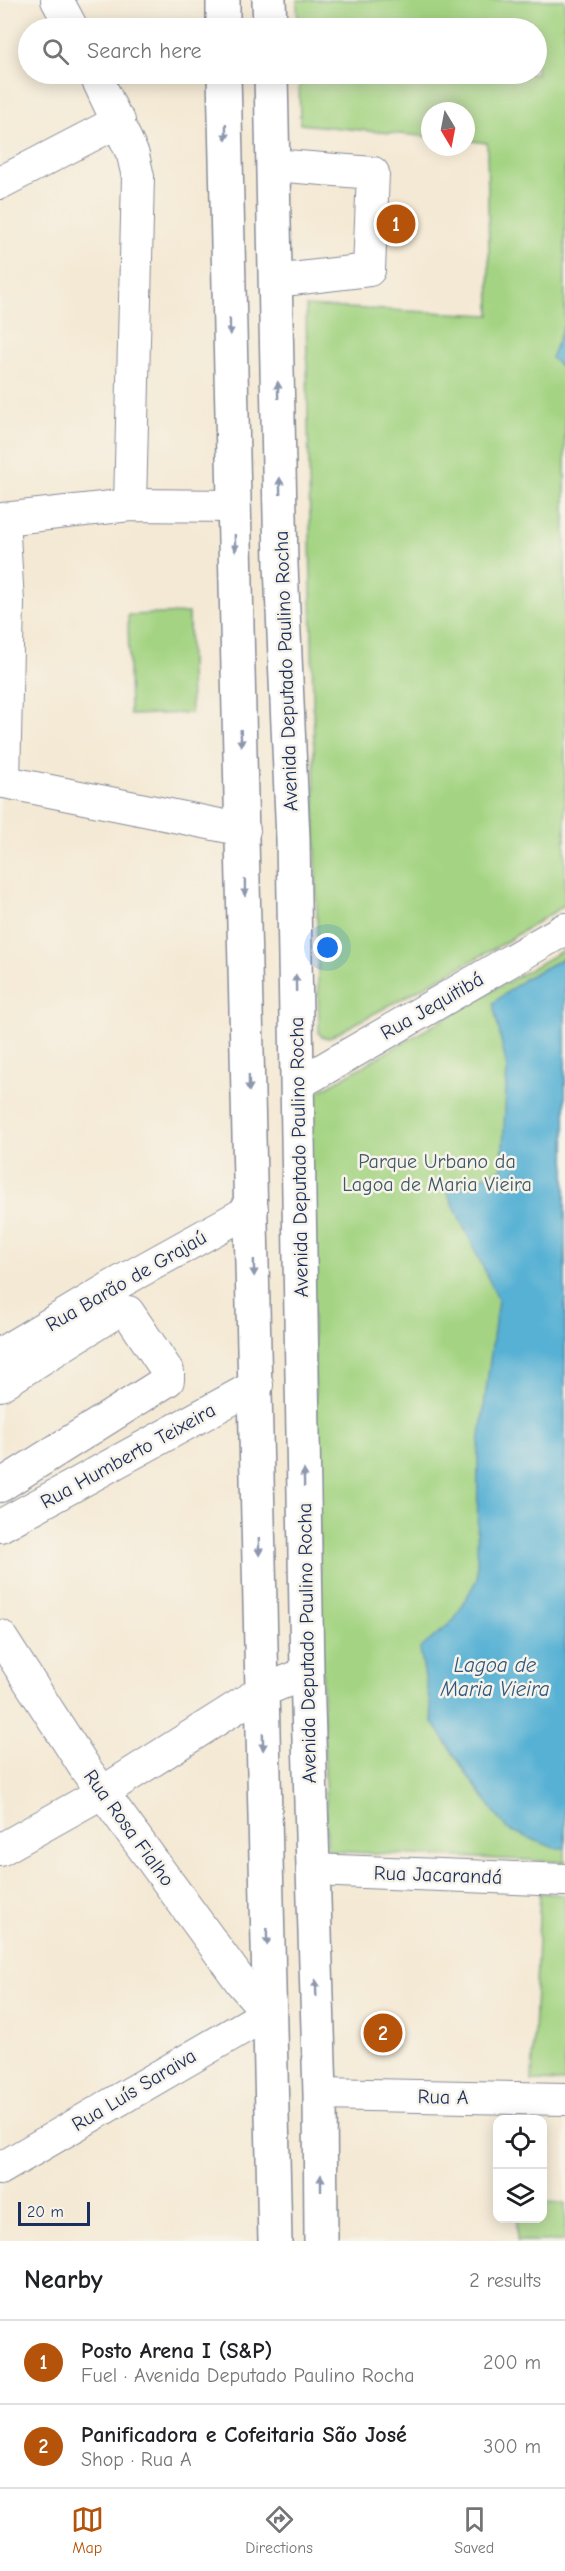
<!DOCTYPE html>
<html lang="en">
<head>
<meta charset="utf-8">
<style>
	body { margin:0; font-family:"Comic Neue",sans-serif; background:#f2f2f2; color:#202124 }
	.controls { position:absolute; right:18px; bottom:18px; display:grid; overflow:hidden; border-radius:12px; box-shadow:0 3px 15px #0003 }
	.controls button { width:54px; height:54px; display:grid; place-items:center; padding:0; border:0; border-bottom:2px solid #e0e0e0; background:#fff; color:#202124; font:30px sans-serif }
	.compass { position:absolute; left:421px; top:102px; width:54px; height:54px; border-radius:50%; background:#fff; box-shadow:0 3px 15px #0003; rotate:170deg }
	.scale { position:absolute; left:18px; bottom:15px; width:72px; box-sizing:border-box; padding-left:6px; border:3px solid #1b2f5e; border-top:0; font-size:16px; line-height:21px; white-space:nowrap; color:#1b2f5e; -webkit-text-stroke:4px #f7f3e8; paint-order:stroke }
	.you { position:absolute; left:328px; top:948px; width:21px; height:21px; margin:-15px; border:4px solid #fff; border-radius:50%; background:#1a73e8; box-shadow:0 0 0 9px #1a73e833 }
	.badge { display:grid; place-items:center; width:39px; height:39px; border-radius:50%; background:#b45309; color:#fff; font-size:20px; font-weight:700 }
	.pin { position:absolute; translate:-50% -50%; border:3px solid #fff; box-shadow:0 2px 6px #0006 }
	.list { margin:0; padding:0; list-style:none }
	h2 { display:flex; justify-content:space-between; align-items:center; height:78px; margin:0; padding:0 24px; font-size:26px }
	h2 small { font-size:20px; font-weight:400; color:#757577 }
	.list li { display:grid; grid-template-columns:39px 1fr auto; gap:18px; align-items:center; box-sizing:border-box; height:84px; padding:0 24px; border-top:2px solid #e0e0e0 }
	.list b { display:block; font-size:22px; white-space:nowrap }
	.list p { margin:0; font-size:20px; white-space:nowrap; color:#757577 }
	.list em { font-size:20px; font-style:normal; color:#757577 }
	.icon { flex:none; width:33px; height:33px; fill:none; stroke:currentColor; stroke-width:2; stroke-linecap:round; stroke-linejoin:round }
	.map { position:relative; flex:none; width:565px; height:2241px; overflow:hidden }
	.search { position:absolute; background:#fff; box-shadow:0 3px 15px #0003; left:18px; right:18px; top:18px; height:66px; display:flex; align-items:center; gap:15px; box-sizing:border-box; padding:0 21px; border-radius:33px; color:#757577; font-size:22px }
	.sheet { height:246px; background:#fff }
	nav { display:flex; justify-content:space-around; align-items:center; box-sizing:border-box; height:84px; border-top:2px solid #e0e0e0; background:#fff; font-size:16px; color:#757577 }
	nav a { display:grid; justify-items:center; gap:3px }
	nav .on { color:#b45309 }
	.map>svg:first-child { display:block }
	.green { fill:#a4d483; stroke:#608270; stroke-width:1.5 }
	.water { fill:#57b1d4; stroke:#397099; stroke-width:1.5 }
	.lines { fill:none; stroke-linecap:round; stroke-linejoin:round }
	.minor-casing { stroke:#888c99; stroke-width:34 }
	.major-casing { stroke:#888c99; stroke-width:36 }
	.minor { stroke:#fff; stroke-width:32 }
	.major { stroke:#fff; stroke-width:33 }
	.oneway { fill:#8d97ae }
	.labels { text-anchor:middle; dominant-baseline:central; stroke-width:5; stroke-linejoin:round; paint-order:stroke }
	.street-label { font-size:20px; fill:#1b2f5e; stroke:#f7f3e8 }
	.park-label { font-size:20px; fill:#3d5867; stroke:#f7f3e8 }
	.water-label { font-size:21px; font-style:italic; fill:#2d5681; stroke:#f7f3e8 }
</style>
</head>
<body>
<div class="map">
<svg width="565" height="2241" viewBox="0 0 565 2241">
	<rect width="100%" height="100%" fill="#f7f3e8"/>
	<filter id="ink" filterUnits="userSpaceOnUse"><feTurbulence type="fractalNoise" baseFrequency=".0167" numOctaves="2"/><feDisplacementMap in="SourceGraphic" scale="12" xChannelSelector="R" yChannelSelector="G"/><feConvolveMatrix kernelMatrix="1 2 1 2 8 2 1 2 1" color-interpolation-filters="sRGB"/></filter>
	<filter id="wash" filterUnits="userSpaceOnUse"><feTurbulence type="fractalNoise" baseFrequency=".008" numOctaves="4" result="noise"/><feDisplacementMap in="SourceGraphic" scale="24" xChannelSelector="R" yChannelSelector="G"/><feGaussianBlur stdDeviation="1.35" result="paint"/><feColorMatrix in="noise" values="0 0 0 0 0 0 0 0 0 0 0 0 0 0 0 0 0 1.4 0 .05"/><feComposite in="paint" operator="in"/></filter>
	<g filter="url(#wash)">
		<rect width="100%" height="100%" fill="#f4e9d4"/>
		<g class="green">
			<polygon points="297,0 565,0 565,323 552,358 565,370 565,905 499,946 329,1038 322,1037 319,1033 306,306 490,315 487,143 466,140 466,111 430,111 430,137 300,124 299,74 536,74 536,28 298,28"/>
			<polygon points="189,613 191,713 130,715 128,615"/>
			<polygon points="565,949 565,1862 327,1851 307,1106 318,1092"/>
			<polygon points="540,1893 565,1895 565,2082 532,2081"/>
			<polygon points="543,2202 565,2203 565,2241 517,2241 517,2219 542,2218"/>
		</g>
		<g class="water">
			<polygon points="565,323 565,370 551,358"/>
			<polygon points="565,957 565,1848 554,1848 507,1829 468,1776 433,1722 420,1649 454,1620 477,1579 478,1453 498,1299 447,1192 502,1169 507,1068 493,1003 526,978"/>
		</g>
	</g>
	<g filter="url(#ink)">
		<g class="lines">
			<defs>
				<g id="minor">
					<polyline points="57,0 72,28"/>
					<polyline points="95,74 133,155 138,177 130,505"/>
					<polyline points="273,165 373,173 369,270 275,281"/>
					<polyline points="0,183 119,121"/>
					<polyline points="0,781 244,830"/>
					<polyline points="4,782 8,602 3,519 130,505 234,506"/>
					<polyline points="298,1084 565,929"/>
					<polyline points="0,1354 115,1285 252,1209"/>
					<polyline points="0,1385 114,1313 128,1312 168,1372 168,1380 0,1486"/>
					<polyline points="0,1526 257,1385"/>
					<polyline points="0,1636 87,1771 241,1982 268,2013 0,2169"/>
					<polyline points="0,1850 103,1792 262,1691 307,1673"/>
					<polyline points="312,1870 565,1880"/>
					<polyline points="320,2094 565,2099"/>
				</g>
				<g id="major">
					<polyline points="223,0 223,28"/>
					<polyline points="269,0 270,28"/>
					<polyline points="224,74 275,2241"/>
					<polyline points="271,74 281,565 293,839 307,1673 320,2094 321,2241"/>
				</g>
			</defs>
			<use href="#minor" class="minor-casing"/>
			<use href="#major" class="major-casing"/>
			<use href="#minor" class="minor"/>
			<use href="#major" class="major"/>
		</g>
		<defs><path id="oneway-solid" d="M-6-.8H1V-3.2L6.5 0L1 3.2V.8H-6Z" transform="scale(1.5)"/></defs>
		<g class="oneway">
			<use href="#oneway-solid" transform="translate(226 132) rotate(89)"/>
			<use href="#oneway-solid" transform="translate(230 327) rotate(89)"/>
			<use href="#oneway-solid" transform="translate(278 390) rotate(-91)"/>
			<use href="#oneway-solid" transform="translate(280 486) rotate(-91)"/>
			<use href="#oneway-solid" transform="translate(235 543) rotate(89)"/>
			<use href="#oneway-solid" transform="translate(241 738) rotate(88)"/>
			<use href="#oneway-solid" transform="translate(245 888) rotate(89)"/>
			<use href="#oneway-solid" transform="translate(296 983) rotate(-91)"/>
			<use href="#oneway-solid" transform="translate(249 1083) rotate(89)"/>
			<use href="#oneway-solid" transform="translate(254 1268) rotate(89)"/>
			<use href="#oneway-solid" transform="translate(304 1478) rotate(-91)"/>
			<use href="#oneway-solid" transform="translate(259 1547) rotate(89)"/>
			<use href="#oneway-solid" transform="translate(263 1742) rotate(89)"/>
			<use href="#oneway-solid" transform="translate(267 1937) rotate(89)"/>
			<use href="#oneway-solid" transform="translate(316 1988) rotate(-92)"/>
			<use href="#oneway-solid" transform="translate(321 2183) rotate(-90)"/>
		</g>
	</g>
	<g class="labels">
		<g class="street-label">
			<text transform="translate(286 671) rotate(-92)">Avenida Deputado Paulino Rocha</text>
			<text transform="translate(432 1006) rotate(-30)">Rua Jequitibá</text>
			<text transform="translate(299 1157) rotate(-91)">Avenida Deputado Paulino Rocha</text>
			<text transform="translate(126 1281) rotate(-30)">Rua Barão de Grajaú</text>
			<text transform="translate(128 1456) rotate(-29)">Rua Humberto Teixeira</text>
			<text transform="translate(307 1643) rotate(-91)">Avenida Deputado Paulino Rocha</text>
			<text transform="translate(129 1828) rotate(54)">Rua Rosa Fialho</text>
			<text transform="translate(438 1875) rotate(2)">Rua Jacarandá</text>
			<text transform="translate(134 2090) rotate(-31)">Rua Luís Saraiva</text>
			<text transform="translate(443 2097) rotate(1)">Rua A</text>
		</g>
		<g class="park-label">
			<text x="437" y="1161">Parque Urbano da<tspan x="437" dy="23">Lagoa de Maria Vieira</tspan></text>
		</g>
		<g class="water-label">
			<text x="495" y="1665">Lagoa de<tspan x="495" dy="24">Maria Vieira</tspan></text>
		</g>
	</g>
</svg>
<div class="controls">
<button><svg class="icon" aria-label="locate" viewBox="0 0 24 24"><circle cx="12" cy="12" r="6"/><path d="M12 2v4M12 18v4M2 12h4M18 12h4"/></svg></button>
<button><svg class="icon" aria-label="layers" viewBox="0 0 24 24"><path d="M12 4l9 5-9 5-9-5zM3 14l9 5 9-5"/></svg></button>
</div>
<svg class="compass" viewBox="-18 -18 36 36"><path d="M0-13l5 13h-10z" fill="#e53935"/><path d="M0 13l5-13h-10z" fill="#757577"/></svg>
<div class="scale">20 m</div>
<div class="you"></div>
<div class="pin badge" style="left:396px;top:224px">1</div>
<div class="pin badge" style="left:383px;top:2033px">2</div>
<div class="search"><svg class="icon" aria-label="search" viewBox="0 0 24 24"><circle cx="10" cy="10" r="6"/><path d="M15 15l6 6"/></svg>Search here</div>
</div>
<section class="sheet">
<h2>Nearby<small>2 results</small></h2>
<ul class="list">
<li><span class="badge">1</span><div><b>Posto Arena I (S&amp;P)</b><p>Fuel · Avenida Deputado Paulino Rocha</p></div><em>200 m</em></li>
<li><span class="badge">2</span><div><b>Panificadora e Cofeitaria São José</b><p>Shop · Rua A</p></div><em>300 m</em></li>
</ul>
</section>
<nav>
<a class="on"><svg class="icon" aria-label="map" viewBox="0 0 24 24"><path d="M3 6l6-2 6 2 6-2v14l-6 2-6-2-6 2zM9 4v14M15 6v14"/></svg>Map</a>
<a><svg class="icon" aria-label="directions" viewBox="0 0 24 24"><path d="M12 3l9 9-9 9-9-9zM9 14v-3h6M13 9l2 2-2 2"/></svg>Directions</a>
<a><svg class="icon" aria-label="saved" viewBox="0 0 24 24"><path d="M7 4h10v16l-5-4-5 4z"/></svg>Saved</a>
</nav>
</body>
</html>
